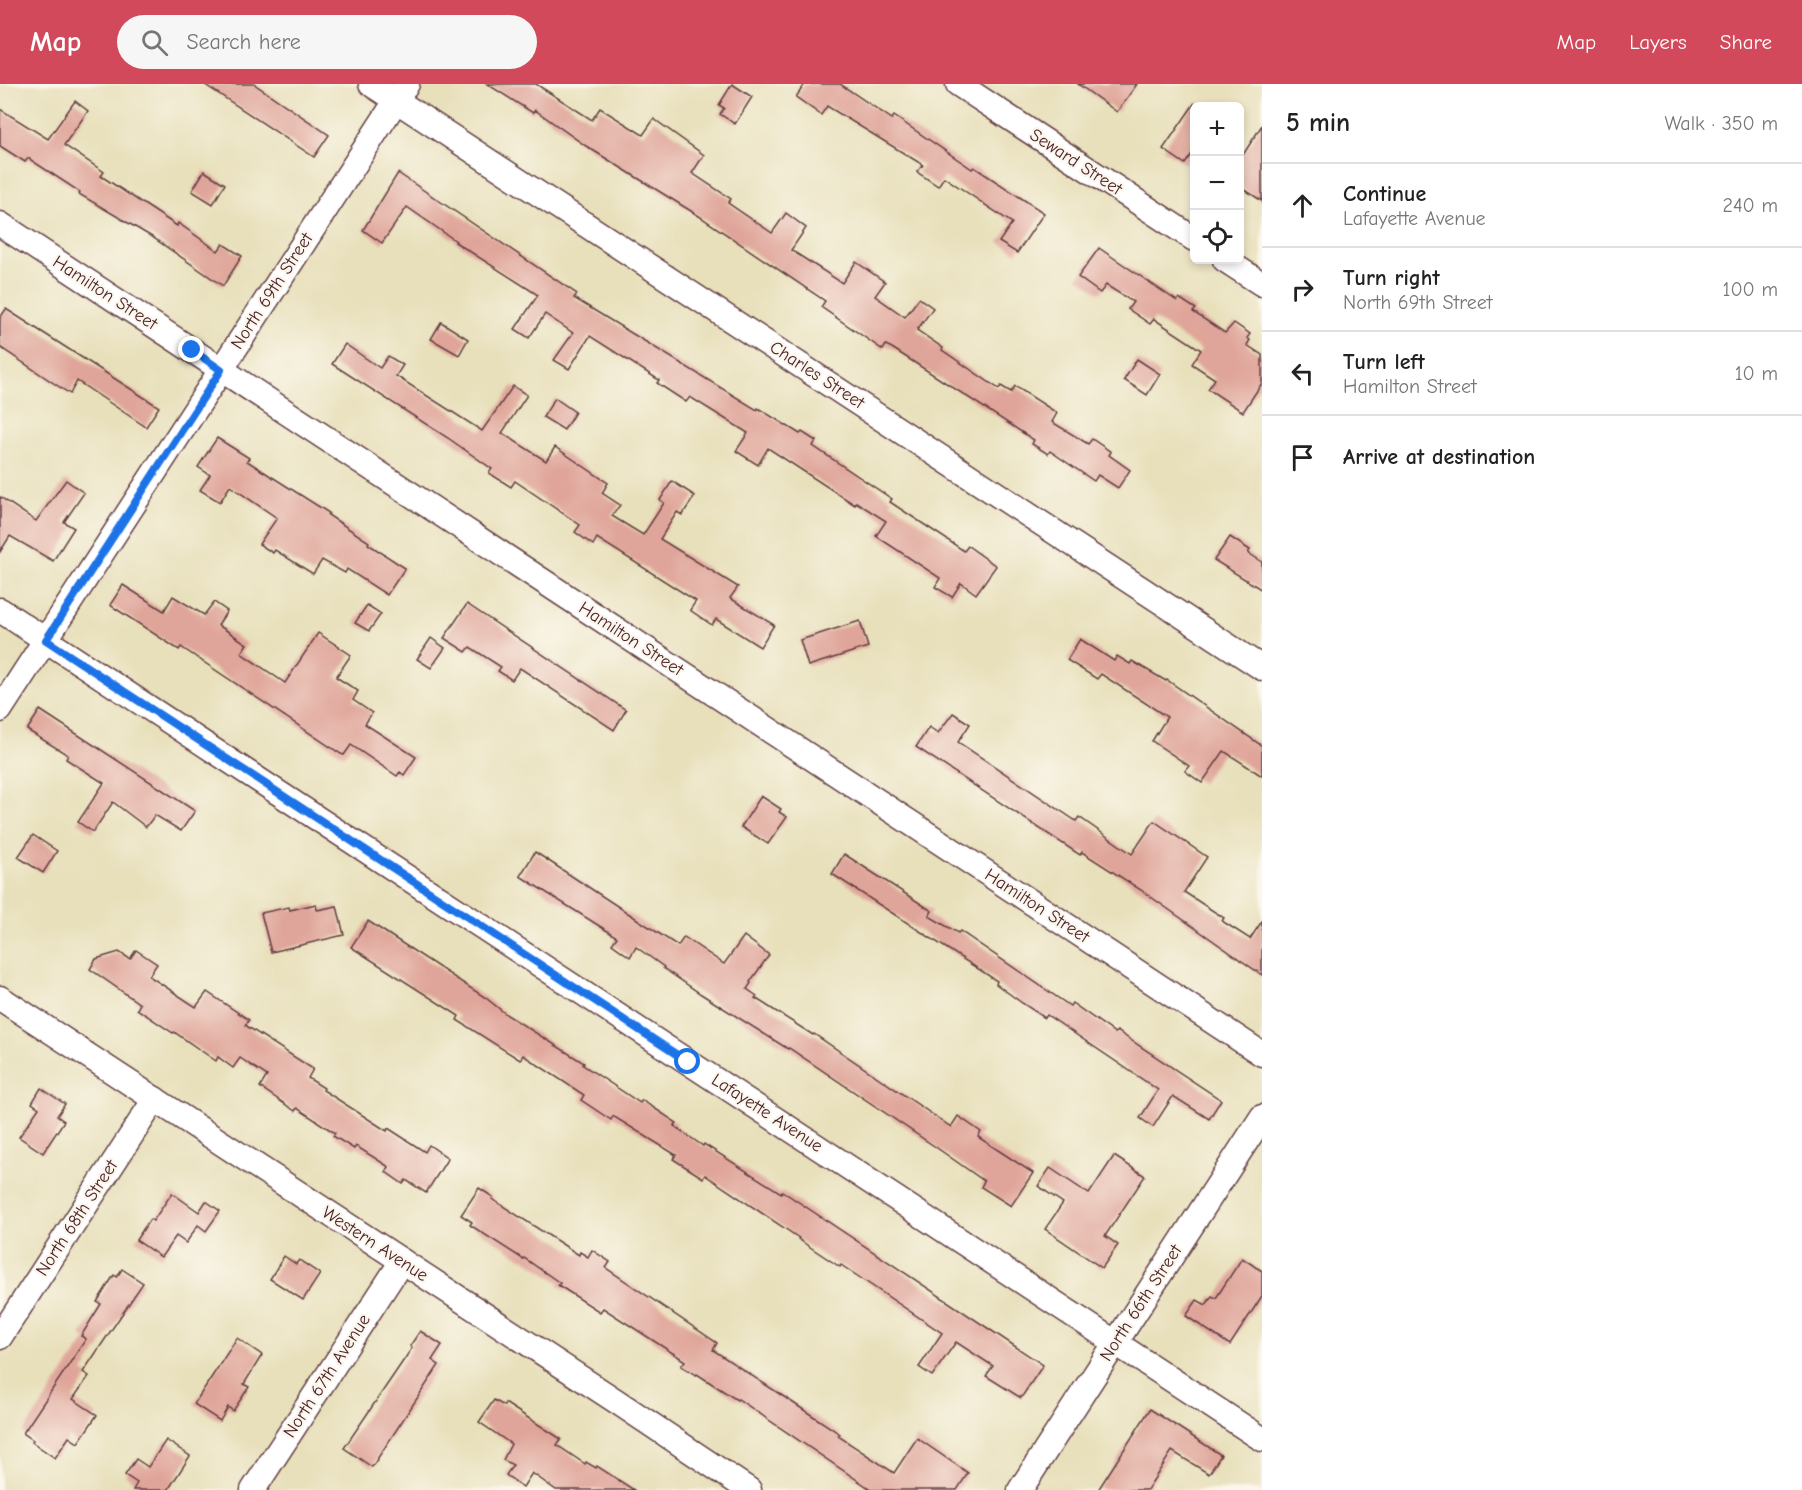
<!DOCTYPE html>
<html lang="en">
<head>
<meta charset="utf-8">
<style>
	body { margin:0; font-family:"Comic Neue",sans-serif; background:#f6f6f6; color:#222 }
	.controls { position:absolute; right:18px; top:18px; display:grid; overflow:hidden; border-radius:9px; box-shadow:0 3px 9px #0003 }
	.controls button { width:54px; height:54px; display:grid; place-items:center; padding:0; border:0; border-bottom:2px solid #e0e0e0; background:#fff; color:#222; font:30px sans-serif }
	.stop { position:absolute; width:18px; height:18px; margin:-14px; border:4px solid #1a73e8; border-radius:50%; background:#fff }
	.stop.end { background:#1a73e8; border-color:#fff; box-shadow:0 2px 6px #0008 }
	.list { margin:0; padding:0; list-style:none }
	h2 { display:flex; justify-content:space-between; align-items:center; height:78px; margin:0; padding:0 24px; font-size:26px }
	h2 small { font-size:20px; font-weight:400; color:#767676 }
	.list li { display:grid; grid-template-columns:39px 1fr auto; gap:18px; align-items:center; box-sizing:border-box; height:84px; padding:0 24px; border-top:2px solid #e0e0e0 }
	.list b { display:block; font-size:22px; white-space:nowrap }
	.list p { margin:0; font-size:20px; white-space:nowrap; color:#767676 }
	.list em { font-size:20px; font-style:normal; color:#767676 }
	.icon { flex:none; width:33px; height:33px; fill:none; stroke:currentColor; stroke-width:2; stroke-linecap:round; stroke-linejoin:round }
	.map { position:relative; flex:none; width:1262px; height:1406px; overflow:hidden }
	header { display:flex; align-items:center; gap:36px; box-sizing:border-box; height:84px; padding:0 30px; background:#d1495b; color:#fff }
	header strong { font-size:28px }
	nav { display:flex; gap:33px; margin-inline-start:auto; font-size:21px }
	.search { width:420px; height:54px; background:#f6f6f6; display:flex; align-items:center; gap:15px; box-sizing:border-box; padding:0 21px; border-radius:33px; color:#767676; font-size:22px }
	main { display:flex }
	aside { flex:1; background:#fff }
	.map>svg:first-child { display:block }
	.building { fill:#e0a59a }
	.lines { fill:none; stroke-linecap:round; stroke-linejoin:round }
	.minor-casing { stroke:#623c41; stroke-width:27 }
	.minor { stroke:#fff; stroke-width:24 }
	.route { stroke:#1a73e8; stroke-width:8 }
	.labels { text-anchor:middle; dominant-baseline:central; stroke-width:4.5; stroke-linejoin:round; paint-order:stroke }
	.street-label { font-size:18px; fill:#4a1f2b; stroke:#fbf7ec }
</style>
</head>
<body>
<header>
<strong>Map</strong>
<div class="search"><svg class="icon" aria-label="search" viewBox="0 0 24 24"><circle cx="10" cy="10" r="6"/><path d="M15 15l6 6"/></svg>Search here</div>
<nav><a>Map</a><a>Layers</a><a>Share</a></nav>
</header>
<main>
<div class="map">
<svg width="1262" height="1406" viewBox="0 0 1262 1406">
	<rect width="100%" height="100%" fill="#fbf7ec"/>
	<filter id="ink" filterUnits="userSpaceOnUse"><feTurbulence type="fractalNoise" baseFrequency=".0167" numOctaves="2"/><feDisplacementMap in="SourceGraphic" scale="12" xChannelSelector="R" yChannelSelector="G"/><feConvolveMatrix kernelMatrix="1 2 1 2 8 2 1 2 1" color-interpolation-filters="sRGB"/></filter>
	<filter id="wash" filterUnits="userSpaceOnUse"><feTurbulence type="fractalNoise" baseFrequency=".008" numOctaves="4" result="noise"/><feDisplacementMap in="SourceGraphic" scale="24" xChannelSelector="R" yChannelSelector="G"/><feGaussianBlur stdDeviation="1.35" result="paint"/><feColorMatrix in="noise" values="0 0 0 0 0 0 0 0 0 0 0 0 0 0 0 0 0 1.4 0 .05"/><feComposite in="paint" operator="in"/></filter>
	<g filter="url(#wash)">
		<rect width="100%" height="100%" fill="#e8e0bb"/>
		<g id="blocks">
			<g class="building">
				<polygon points="204,0 254,0 329,51 314,73"/>
				<polygon points="487,0 536,0 592,36 600,24 643,51 654,35 704,71 692,89 731,115 728,119 772,149 786,129 806,144 791,166 842,199 856,178 885,198 875,212 905,233 919,214 933,224 917,246 943,264 942,266 999,305 1001,302 1011,308 1015,302 1057,329 1052,338 1088,360 1092,355 1111,368 1109,371 1130,386 1118,404 1098,391 1094,397 1050,367 1048,370 1032,360 1034,356 892,264 886,261 883,266 821,223 825,217 699,132 586,62 535,26 533,29"/>
				<polygon points="732,0 752,13 735,40 720,30 724,24 719,21"/>
				<polygon points="805,0 840,0 892,35 894,32 972,85 974,83 1044,129 1017,169 999,158 1012,139 944,93 938,102 917,88 923,81 827,22 821,31 796,13"/>
				<polygon points="1078,0 1137,0 1117,28"/>
				<polygon points="75,17 88,27 64,61 104,88 101,92 177,142 178,139 218,167 223,160 242,172 223,202 152,153 79,110 80,108 28,74 25,78 0,62 0,25 48,55"/>
				<polygon points="1194,20 1194,67 1185,80 1163,65"/>
				<polygon points="1262,41 1262,117 1239,102 1239,77"/>
				<polygon points="204,87 225,100 213,120 192,107"/>
				<polygon points="398,89 577,210 574,214 757,326 758,324 800,350 802,348 816,357 813,362 892,415 890,418 964,467 968,462 996,482 976,510 961,499 952,513 935,503 940,494 876,452 886,437 856,418 855,421 768,364 758,381 736,367 748,349 690,313 686,318 657,299 659,296 590,252 569,285 554,276 573,249 545,230 529,254 515,245 538,211 455,158 456,157 407,123 382,159 363,146"/>
				<polygon points="1099,164 1177,217 1179,214 1196,225 1193,228 1225,249 1234,239 1250,250 1247,254 1250,256 1247,261 1262,271 1262,299 1243,328 1208,305 1215,295 1192,280 1201,266 1154,235 1150,240 1128,225 1133,218 1106,201 1100,209 1078,193"/>
				<polygon points="6,225 159,323 146,343 77,297 70,310 0,263 0,234"/>
				<polygon points="441,238 468,255 459,271 431,255"/>
				<polygon points="345,260 380,284 388,272 403,281 396,292 482,347 513,302 527,311 502,349 546,377 555,363 608,399 602,409 620,421 612,432 643,451 664,419 660,416 672,397 695,412 682,431 677,428 660,455 738,503 730,514 774,541 760,563 716,535 712,541 690,526 696,517 597,454 593,461 575,448 580,441 515,397 511,403 489,389 492,385 448,354 332,280"/>
				<polygon points="1137,275 1160,290 1147,311 1124,296"/>
				<polygon points="555,314 575,328 564,346 543,333"/>
				<polygon points="217,354 249,374 247,377 329,429 328,431 369,458 368,460 405,484 387,511 347,485 345,489 322,476 313,490 275,466 273,469 259,460 277,434 230,402 220,418 200,406 210,391 198,383"/>
				<polygon points="66,396 84,409 64,438 74,444 53,477 10,452 0,468 0,413 36,437"/>
				<polygon points="1230,453 1250,466 1248,469 1262,478 1262,506 1214,476"/>
				<polygon points="123,501 164,527 173,512 204,531 214,518 227,527 218,541 247,560 241,569 285,599 318,549 351,571 336,593 358,607 353,616 372,629 365,640 416,673 404,691 400,688 397,692 351,661 344,671 341,670 181,563 179,566 110,521"/>
				<polygon points="467,520 626,626 614,646 520,584 512,596 498,587 501,583 470,563 466,568 444,554"/>
				<polygon points="367,521 381,530 369,547 355,539"/>
				<polygon points="860,537 868,563 808,582 800,556"/>
				<polygon points="431,554 445,564 431,584 417,575"/>
				<polygon points="1080,555 1114,577 1117,572 1130,580 1132,577 1166,597 1167,596 1262,662 1262,692 1224,667 1202,699 1185,687 1189,682 1152,657 1167,633 1101,590 1097,595 1067,576"/>
				<polygon points="40,626 195,727 181,747 155,731 146,743 113,718 93,748 78,738 104,699 66,675 68,671 27,646"/>
				<polygon points="953,629 970,640 958,658 1076,737 1079,733 1132,770 1154,737 1207,773 1184,808 1224,834 1222,837 1250,855 1262,837 1262,891 1141,806 1082,768 1080,771 916,663 929,643 938,649"/>
				<polygon points="761,712 781,725 779,728 787,733 768,760 741,743"/>
				<polygon points="33,751 57,767 43,789 18,773"/>
				<polygon points="535,768 678,862 684,853 724,880 744,852 769,871 750,898 751,899 747,905 757,912 755,914 813,951 814,950 951,1043 958,1032 981,1048 978,1053 1033,1089 1011,1122 981,1103 984,1097 937,1064 789,964 788,965 701,910 663,884 664,883 636,863 630,873 612,860 617,853 520,792"/>
				<polygon points="844,770 932,827 929,832 958,849 960,847 1070,922 1072,919 1115,949 1117,947 1221,1016 1209,1035 1173,1012 1153,1043 1140,1034 1158,1006 1047,931 1045,934 1022,919 996,900 997,897 832,790"/>
				<polygon points="316,820 317,826 337,822 344,851 271,868 261,829 289,823 290,826"/>
				<polygon points="368,837 486,914 507,931 584,979 583,981 640,1019 642,1016 677,1039 674,1042 703,1062 704,1060 781,1109 782,1107 1043,1281 1021,1314 986,1292 993,1282 956,1258 932,1292 919,1283 942,1249 841,1181 840,1183 798,1155 799,1154 705,1091 703,1094 673,1075 676,1071 613,1032 611,1036 581,1016 584,1011 523,971 520,976 457,936 459,932 351,863"/>
				<polygon points="136,866 157,880 149,892 196,923 207,908 249,936 245,941 313,985 308,994 324,1004 323,1006 387,1047 388,1044 425,1068 429,1061 448,1074 426,1109 406,1096 403,1100 386,1088 389,1083 356,1062 354,1065 333,1052 335,1049 297,1024 295,1027 260,1003 267,992 240,974 233,984 218,973 216,977 174,948 173,949 137,925 140,920 90,885 96,875 119,868 130,875"/>
				<polygon points="41,1004 65,1020 57,1032 64,1037 43,1069 19,1053 39,1024 32,1019"/>
				<polygon points="1114,1072 1145,1092 1105,1152 1118,1161 1102,1184 1045,1145 1063,1119 1038,1102 1050,1084 1089,1110"/>
				<polygon points="479,1104 493,1113 492,1115 579,1171 580,1168 588,1173 592,1166 610,1178 606,1184 717,1259 713,1266 816,1334 840,1350 838,1352 894,1389 917,1354 968,1389 957,1406 872,1406 738,1315 737,1316 697,1290 696,1291 681,1282 685,1277 603,1224 600,1228 558,1201 560,1199 524,1174 523,1175 470,1141 472,1138 461,1131"/>
				<polygon points="172,1109 199,1128 206,1117 220,1127 206,1147 198,1141 186,1159 176,1152 161,1173 136,1156 150,1135 153,1137"/>
				<polygon points="284,1172 296,1180 299,1176 320,1190 303,1216 270,1195"/>
				<polygon points="1242,1174 1262,1187 1262,1212 1230,1261 1186,1232 1197,1216 1206,1221 1212,1212 1216,1214"/>
				<polygon points="122,1185 143,1199 83,1288 89,1292 73,1315 97,1331 78,1359 69,1353 55,1374 32,1358 33,1356 23,1349 86,1255 81,1252 101,1220 97,1218 114,1191 117,1193"/>
				<polygon points="420,1247 442,1261 432,1276 439,1281 372,1383 344,1364 412,1264 410,1262"/>
				<polygon points="237,1254 262,1271 244,1300 249,1303 233,1327 228,1323 220,1337 194,1320"/>
				<polygon points="494,1316 504,1322 505,1319 561,1355 557,1361 585,1380 586,1378 596,1384 597,1382 634,1406 556,1406 532,1389 523,1403 506,1391 513,1381 503,1376 511,1360 479,1338"/>
				<polygon points="1150,1325 1221,1371 1209,1390 1172,1367 1147,1406 1098,1406"/>
				<polygon points="166,1356 190,1372 168,1406 133,1406 137,1399 125,1391 136,1375 148,1383"/>
			</g>
		</g>
	</g>
	<g filter="url(#ink)">
		<use href="#blocks" fill-opacity="0" stroke="#623c41" stroke-width="1.5"/>
		<g class="lines">
			<defs>
				<g id="minor">
					<polyline points="371,0 1262,584"/>
					<polyline points="958,0 1194,155"/>
					<polyline points="0,140 1262,970"/>
					<polyline points="1225,176 1262,200"/>
					<polyline points="0,526 1262,1355"/>
					<polyline points="0,626 407,0"/>
					<polyline points="0,914 616,1317 749,1406"/>
					<polyline points="0,1253 155,1015"/>
					<polyline points="253,1406 402,1177"/>
					<polyline points="1020,1406 1262,1033"/>
				</g>
			</defs>
			<use href="#minor" class="minor-casing"/>
			<use href="#minor" class="minor"/>
		</g>
	</g>
	<g class="lines" filter="url(#ink)">
		<polyline class="route" points="192,266 221,286 46,556 688,978"/>
	</g>
	<g class="labels">
		<g class="street-label">
			<text transform="translate(1076 78) rotate(33)">Seward Street</text>
			<text transform="translate(272 207) rotate(-57)">North 69th Street</text>
			<text transform="translate(105 209) rotate(33)">Hamilton Street</text>
			<text transform="translate(817 291) rotate(33)">Charles Street</text>
			<text transform="translate(631 555) rotate(33)">Hamilton Street</text>
			<text transform="translate(1037 822) rotate(33)">Hamilton Street</text>
			<text transform="translate(767 1029) rotate(33)">Lafayette Avenue</text>
			<text transform="translate(77 1134) rotate(-57)">North 68th Street</text>
			<text transform="translate(375 1160) rotate(33)">Western Avenue</text>
			<text transform="translate(1141 1219) rotate(-57)">North 66th Street</text>
			<text transform="translate(327 1292) rotate(-57)">North 67th Avenue</text>
		</g>
	</g>
</svg>
<div class="controls">
<button>+</button>
<button>−</button>
<button><svg class="icon" aria-label="locate" viewBox="0 0 24 24"><circle cx="12" cy="12" r="6"/><path d="M12 2v4M12 18v4M2 12h4M18 12h4"/></svg></button>
</div>
<div class="stop" style="left:688px;top:978px"></div>
<div class="stop end" style="left:192px;top:266px"></div>
</div>
<aside>
<h2>5 min<small>Walk · 350 m</small></h2>
<ul class="list">
<li><svg class="icon" aria-label="ahead" viewBox="0 0 24 24"><path d="M12 20V5M6 11l6-6 6 6"/></svg><div><b>Continue</b><p>Lafayette Avenue</p></div><em>240 m</em></li>
<li><svg class="icon" aria-label="right" viewBox="0 0 24 24"><path d="M7 20v-9h11M14 6l5 5-5 5"/></svg><div><b>Turn right</b><p>North 69th Street</p></div><em>100 m</em></li>
<li><svg class="icon" aria-label="left" viewBox="0 0 24 24"><path d="M17 20v-9H6M10 6l-5 5 5 5"/></svg><div><b>Turn left</b><p>Hamilton Street</p></div><em>10 m</em></li>
<li><svg class="icon" aria-label="arrive" viewBox="0 0 24 24"><path d="M6 21V4h12l-3 4 3 4H6"/></svg><div><b>Arrive at destination</b></div></li>
</ul>
</aside>
</main>
</body>
</html>
